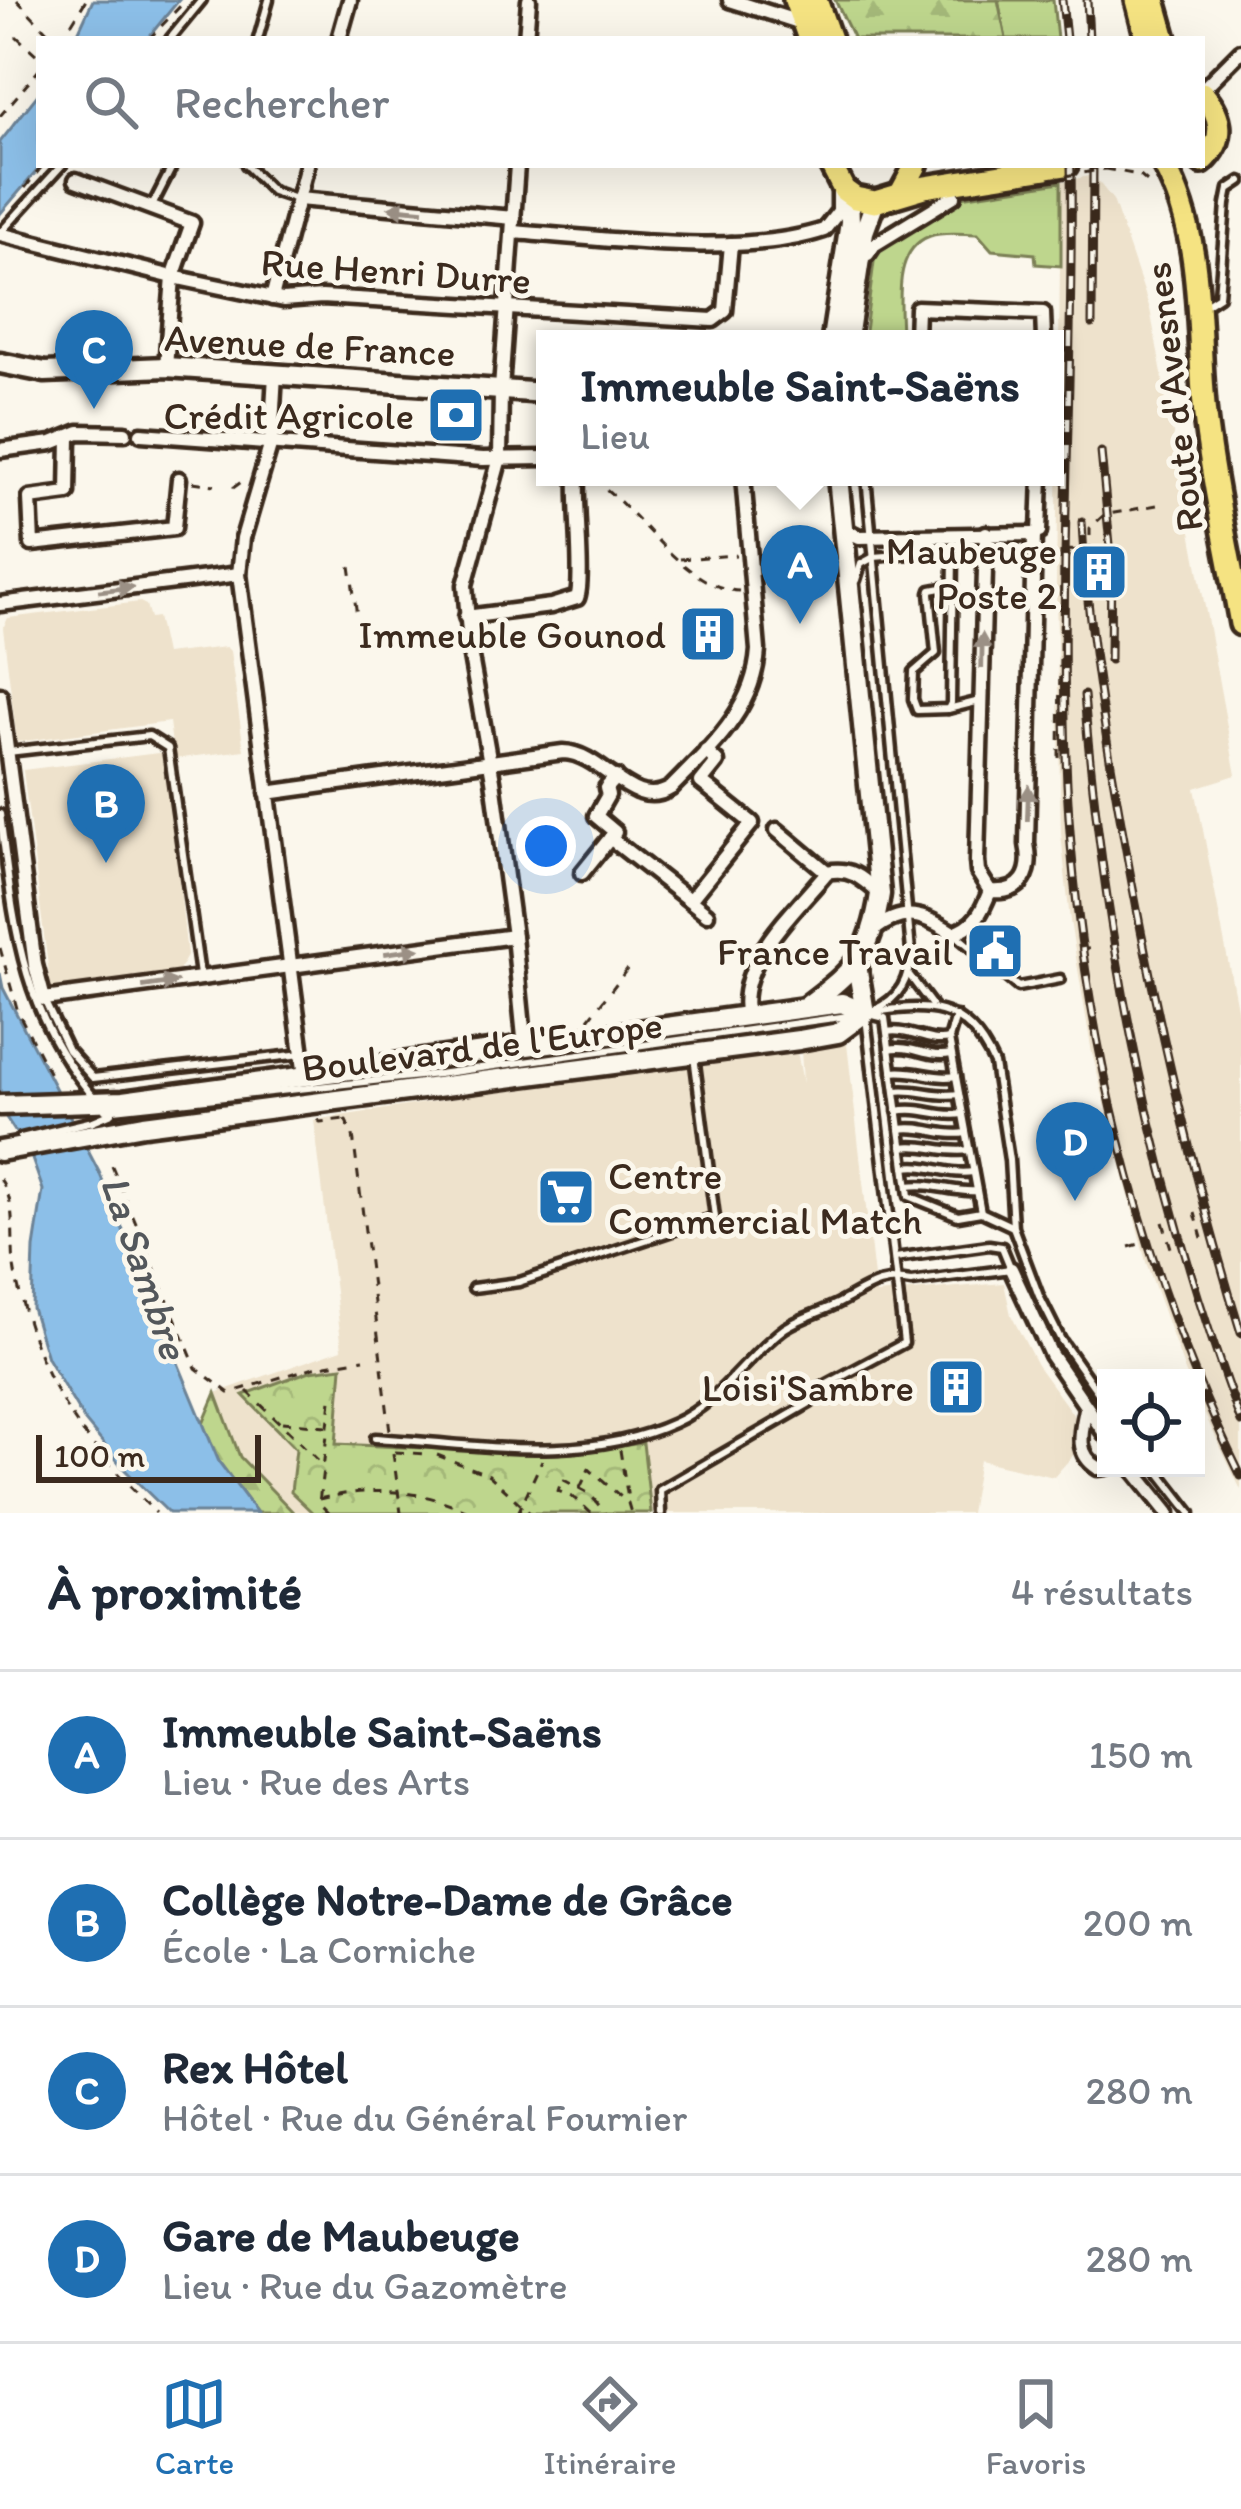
<!DOCTYPE html>
<html lang="fr">
<head>
<meta charset="utf-8">
<style>
	body { margin:0; font-family:Itim,sans-serif; background:#f6f6f7; color:#1f2937 }
	.controls { position:absolute; right:36px; bottom:36px; display:grid; overflow:hidden; border-radius:0px; box-shadow:0 12px 48px #0002 }
	.controls button { width:108px; height:108px; display:grid; place-items:center; padding:0; border:0; border-bottom:3px solid #e0e1e3; background:#fff; color:#1f2937; font:60px sans-serif }
	.scale { position:absolute; left:36px; bottom:30px; width:225px; box-sizing:border-box; padding-left:12px; border:6px solid #3b2a1e; border-top:0; font-size:33px; line-height:42px; white-space:nowrap; color:#3b2a1e; -webkit-text-stroke:9px #fbf7ec; paint-order:stroke }
	.you { position:absolute; left:546px; top:846px; width:42px; height:42px; margin:-30px; border:9px solid #fff; border-radius:50%; background:#1a73e8; box-shadow:0 0 0 18px #1a73e833 }
	.badge { display:grid; place-items:center; width:78px; height:78px; border-radius:50%; background:#1f6fb2; color:#fff; font-size:39px; font-weight:700 }
	.pin { position:absolute; translate:-50% -99px; filter:drop-shadow(0 3px 6px #0008) }
	.pin::after { content:''; position:absolute; top:63px; width:42px; height:36px; background:inherit; clip-path:polygon(0 0,100% 0,50% 100%) }
	.popup { position:absolute; left:536px; top:330px; width:528px; height:156px; box-sizing:border-box; display:grid; place-content:center; border-radius:0px; background:#fff; filter:drop-shadow(0 3px 9px #0005); font-size:39px; white-space:nowrap; color:#747a83 }
	.popup b { font-size:45px; color:#1f2937 }
	.popup::after { content:''; position:absolute; left:50%; top:100%; margin-left:-24px; border:24px solid transparent; border-top-color:#fff }
	.list { margin:0; padding:0; list-style:none }
	h2 { display:flex; justify-content:space-between; align-items:center; height:156px; margin:0; padding:0 48px; font-size:51px }
	h2 small { font-size:39px; font-weight:400; color:#747a83 }
	.list li { display:grid; grid-template-columns:78px 1fr auto; gap:36px; align-items:center; box-sizing:border-box; height:168px; padding:0 48px; border-top:3px solid #e0e1e3 }
	.list b { display:block; font-size:45px; white-space:nowrap }
	.list p { margin:0; font-size:39px; white-space:nowrap; color:#747a83 }
	.list em { font-size:39px; font-style:normal; color:#747a83 }
	.icon { flex:none; width:66px; height:66px; fill:none; stroke:currentColor; stroke-width:2; stroke-linecap:round; stroke-linejoin:round }
	.map { position:relative; flex:none; width:1241px; height:1513px; overflow:hidden }
	.search { position:absolute; background:#fff; box-shadow:0 12px 48px #0002; left:36px; right:36px; top:36px; height:132px; display:flex; align-items:center; gap:30px; box-sizing:border-box; padding:0 42px; border-radius:0px; color:#747a83; font-size:45px }
	.sheet { height:828px; background:#fff }
	nav { display:flex; justify-content:space-around; align-items:center; box-sizing:border-box; height:168px; border-top:3px solid #e0e1e3; background:#fff; font-size:33px; color:#747a83 }
	nav a { display:grid; justify-items:center; gap:6px }
	nav .on { color:#1f6fb2 }
	.map>svg:first-child { display:block }
	.built { fill:#eee2cc }
	.green { fill:#bed68d; stroke:#7c8056; stroke-width:3 }
	.forest { fill:url(#forest-firs); stroke:#7c8056; stroke-width:3 }
	.park { fill:url(#park-crowns); stroke:#7c8056; stroke-width:3 }
	.water { fill:#8cbfe8; stroke:#6c8397; stroke-width:3 }
	.lines { fill:none; stroke-linecap:round; stroke-linejoin:round }
	.lane-casing { stroke:#3b2a1e; stroke-width:15 }
	.street-casing { stroke:#3b2a1e; stroke-width:21 }
	.secondary-casing { stroke:#3b2a1e; stroke-width:27 }
	.primary-casing { stroke:#3b2a1e; stroke-width:30 }
	.path { stroke:#3b2a1e; stroke-width:3; stroke-dasharray:9 9; stroke-linecap:butt }
	.lane { stroke:#fbf7ec; stroke-width:6 }
	.street { stroke:#fbf7ec; stroke-width:12 }
	.secondary { stroke:#fbf7ec; stroke-width:18 }
	.primary { stroke:#f5e382; stroke-width:21 }
	.rail-casing { stroke:#3b2a1e; stroke-width:9 }
	.rail { stroke:#fbf7ec; stroke-width:4.5; stroke-dasharray:14; stroke-linecap:butt }
	.path-bridge { stroke:#3b2a1e; stroke-width:3; stroke-dasharray:9 9; stroke-linecap:butt }
	.oneway { fill:#9b9085 }
	.labels { text-anchor:middle; dominant-baseline:central; stroke-width:10; stroke-linejoin:round; paint-order:stroke }
	.street-label { font-size:39px; fill:#3b2a1e; stroke:#fbf7ec }
	.poi-label { font-size:39px; fill:#3b2a1e; stroke:#fbf7ec; text-anchor:end }
	.water-label { font-size:42px; font-style:italic; fill:#53575b; stroke:#fbf7ec }
</style>
</head>
<body>
<div class="map">
<svg width="1241" height="1513" viewBox="0 0 1241 1513">
	<defs>
		<pattern id="forest-firs" width="22" height="20" patternUnits="userSpaceOnUse" patternTransform="scale(3)"><rect width="22" height="20" fill="#bed68d"/><path d="M5 1l3.5 6h-7zM16 11l3.5 6h-7z" fill="#a4b879"/></pattern>
		<pattern id="park-crowns" width="20" height="18" patternUnits="userSpaceOnUse" patternTransform="scale(3)"><rect width="20" height="18" fill="#bed68d"/><path d="M2 6a3 3 0 1 1 6 0M12 15a3 3 0 1 1 6 0" fill="none" stroke="#a4b879"/></pattern>
	</defs>
	<rect width="100%" height="100%" fill="#fbf7ec"/>
	<filter id="ink" filterUnits="userSpaceOnUse"><feTurbulence type="fractalNoise" baseFrequency=".00833" numOctaves="2"/><feDisplacementMap in="SourceGraphic" scale="24" xChannelSelector="R" yChannelSelector="G"/><feConvolveMatrix kernelMatrix="1 2 1 2 8 2 1 2 1" color-interpolation-filters="sRGB"/></filter>
	<g filter="url(#ink)">
		<g class="built">
			<polygon points="1093,175 1113,200 1150,309 1236,775 1195,788 1241,1029 1241,1490 1196,1396 1196,1378 1188,1378 1185,1371 1146,1262 1092,1053 1070,921 1061,833 1056,590 1061,182"/>
			<polygon points="140,602 146,605 150,618 157,617 165,654 226,647 230,651 244,750 174,759 169,722 17,742 3,628 8,618"/>
			<polygon points="166,752 187,956 177,974 51,990 23,770"/>
			<polygon points="847,1044 876,1294 1004,1283 1011,1315 1037,1365 1077,1420 1076,1452 1054,1477 979,1460 970,1513 294,1513 240,1457 216,1393 342,1349 314,1120 796,1046 803,1083 801,1050"/>
		</g>
		<g class="green">
			<polygon points="998,0 1053,0 1057,39 1006,39"/>
			<path d="M1061 182V266L1036 264 1035 254 992 250 978 234C964 234 943 231 930 236 891 250 901 307 901 339H864L875 254 961 197Z"/>
		</g>
		<g class="forest">
			<polygon points="835,0 998,0 1006,39 854,39"/>
			<polygon points="216,1393 240,1457 294,1513 257,1513 219,1462 203,1424"/>
		</g>
		<polygon class="park" points="342,1367 336,1444 558,1454 643,1443 651,1513 313,1513 291,1492 296,1449 243,1395 310,1371"/>
		<g class="water">
			<polygon points="93,0 179,0 147,39 75,39"/>
			<polygon points="39,93 39,165 42,165 0,214 0,142"/>
			<polygon points="0,973 3,988 99,1172 219,1462 257,1513 169,1513 125,1470 84,1420 47,1358 32,1308 34,1248 43,1190 31,1156 0,1108"/>
		</g>
		<g class="lines">
			<defs>
				<g id="lane">
					<polyline points="170,39 202,0"/>
					<polyline points="258,39 269,0"/>
					<polyline points="246,165 272,191 296,199"/>
					<polyline points="151,208 173,165"/>
					<polyline points="1,232 62,165"/>
					<polyline points="1202,307 1219,296 1226,204 1229,189 1241,181"/>
					<path d="M866 477 911 951C909 979 901 998 874 1010"/>
					<polyline points="856,580 861,564 874,557 949,551 953,556 951,703 948,709 917,710 913,699 914,672 936,653 930,593 931,590 952,586"/>
					<polyline points="948,709 980,701"/>
					<polyline points="8,752 149,736 168,748 200,975"/>
					<path d="M0 814C14 922 19 1008 92 1095"/>
					<polyline points="956,935 1018,987 1060,979"/>
					<polyline points="910,976 931,1004"/>
					<polyline points="45,1002 68,1050 93,1078 302,1054"/>
					<path d="M867 1013C926 1004 965 1000 994 1064L1009 1160 1013 1227 1039 1296 1061 1340 1106 1404"/>
					<polyline points="869,1014 885,1018 909,1196 958,1216 981,1212 1013,1227"/>
					<polyline points="956,1016 949,1039 981,1212"/>
					<path d="M887 1032C909 1028 928 1044 949 1039"/>
					<path d="M889 1049C912 1044 928 1059 951 1054"/>
					<path d="M892 1072C916 1069 933 1080 956 1076"/>
					<path d="M895 1091C918 1088 936 1098 959 1094"/>
					<polyline points="105,1110 438,1074 848,1016"/>
					<path d="M897 1111C922 1106 939 1118 962 1114"/>
					<path d="M900 1129C924 1125 942 1137 966 1133"/>
					<polyline points="21,1138 93,1121 112,1113"/>
					<path d="M902 1147C926 1143 945 1154 969 1150"/>
					<path d="M905 1167C930 1163 948 1176 973 1172"/>
					<path d="M908 1186C933 1182 952 1193 977 1191"/>
					<polyline points="473,1288 519,1282 715,1217 694,1056"/>
					<path d="M375 1438C472 1444 583 1465 674 1423 721 1402 745 1357 785 1328 800 1318 819 1313 835 1305 862 1292 879 1275 911 1282L1011 1269 1002 1247 989 1245 895 1258"/>
					<polyline points="1156,1468 1191,1513"/>
					<polyline points="661,1513 660,1490 810,1403 820,1388 904,1343 866,1017"/>
				</g>
				<g id="street">
					<polyline points="730,0 802,23"/>
					<polyline points="339,39 350,0"/>
					<polyline points="526,39 529,0"/>
					<polyline points="1202,90 1241,51"/>
					<polyline points="517,165 501,389 500,458 465,585 471,657 493,780 514,936 525,1048"/>
					<polyline points="76,180 192,223 173,277 166,367"/>
					<polyline points="298,199 514,218"/>
					<path d="M513 232C602 238 740 258 824 230L839 211V184"/>
					<polyline points="0,234 173,277 283,300 322,297 713,320 725,311 731,244"/>
					<polyline points="868,254 874,245 954,196"/>
					<polyline points="272,298 307,165"/>
					<polyline points="916,339 917,308 1043,313 1044,339"/>
					<polyline points="275,374 271,443 243,538 239,574 305,1077"/>
					<polyline points="141,434 483,459 545,458"/>
					<polyline points="69,437 68,493 30,498 32,544 174,528 179,479"/>
					<polyline points="0,450 52,443 79,432 125,433"/>
					<polyline points="845,530 859,537 1034,534"/>
					<polyline points="986,533 977,861 978,872 990,891"/>
					<polyline points="0,604 239,574"/>
					<path d="M466 617 551 606 577 598C584 582 575 505 577 477"/>
					<polyline points="0,695 35,965 44,999 514,936"/>
					<path d="M267 793 563 752C604 753 631 813 671 788 711 747 754 710 758 650L743 477"/>
					<polyline points="777,830 827,872"/>
					<polyline points="610,838 707,914"/>
					<polyline points="582,873 615,832 596,816 608,795 606,788 616,777"/>
					<path d="M990 891C1023 894 1033 873 1027 844L1034 534 1039 532 1041 477"/>
					<polyline points="690,900 752,823 701,782 717,762 706,751"/>
					<path d="M874 930C904 907 923 914 953 933 976 926 982 911 990 891"/>
					<path d="M747 1017C734 964 796 910 827 872 851 867 862 878 879 893"/>
					<polyline points="1011,1269 1051,1355 1106,1435"/>
					<path d="M1086 1409C1081 1432 1075 1454 1098 1468L1106 1467"/>
					<polyline points="1132,1468 1168,1513"/>
				</g>
				<g id="secondary">
					<polyline points="832,339 850,222 849,195"/>
					<polyline points="848,339 864,232 875,202"/>
					<polyline points="0,363 45,372 166,367 545,393"/>
					<polyline points="857,965 865,1013"/>
					<path d="M808 1005C855 970 871 954 880 894L838 477"/>
					<polyline points="0,1105 123,1101 842,1003 865,1013"/>
					<polyline points="0,1151 144,1125 799,1040 838,1033 865,1013"/>
				</g>
				<g id="primary">
					<polyline points="795,0 809,39"/>
					<polyline points="816,0 830,39"/>
					<polyline points="1137,0 1147,39"/>
					<polyline points="1154,0 1165,39"/>
					<path d="M1202 93C1223 116 1226 140 1202 162"/>
					<polyline points="831,165 844,190 855,198 875,202 925,187 1066,165"/>
					<path d="M1164 165C1206 243 1196 331 1205 416 1213 486 1229 555 1241 624"/>
					<polyline points="902,191 916,165"/>
				</g>
			</defs>
			<use href="#lane" class="lane-casing"/>
			<use href="#street" class="street-casing"/>
			<use href="#secondary" class="secondary-casing"/>
			<use href="#primary" class="primary-casing"/>
			<g class="path">
				<polyline points="17,0 54,39"/>
				<polyline points="16,36 39,57"/>
				<polyline points="62,39 86,0"/>
				<polyline points="149,39 186,0"/>
				<polyline points="0,116 39,70"/>
				<polyline points="1105,169 1139,175 1152,186"/>
				<polyline points="25,188 43,165"/>
				<path d="M592 479C638 507 681 587 739 591"/>
				<polyline points="193,482 215,485"/>
				<polyline points="233,488 244,480"/>
				<polyline points="0,549 1,549"/>
				<polyline points="680,559 736,555"/>
				<polyline points="350,566 362,651"/>
				<polyline points="1059,758 1061,550 1090,551 1090,528 1104,515 1162,504"/>
				<polyline points="1110,946 1127,944"/>
				<polyline points="0,948 18,1012 53,1080"/>
				<polyline points="1080,950 1095,948"/>
				<polyline points="589,1019 631,964"/>
				<polygon points="312,1064 315,1068 342,1065 349,1109 345,1119 320,1122 311,1113 291,1113 289,1067"/>
				<polyline points="345,1119 353,1135 390,1431"/>
				<polyline points="112,1166 196,1368 229,1393 314,1367 364,1359"/>
				<path d="M0 1179C19 1204 9 1247 16 1278 42 1389 77 1434 156 1513"/>
				<polyline points="1195,1213 1202,1238"/>
				<polyline points="1163,1222 1171,1248"/>
				<polyline points="1129,1247 1143,1243"/>
				<polyline points="247,1391 322,1464"/>
				<polyline points="282,1422 326,1426"/>
				<polyline points="620,1450 628,1499"/>
				<polyline points="395,1452 427,1454"/>
				<polyline points="393,1453 401,1513"/>
				<polyline points="437,1455 489,1475 530,1513"/>
				<polyline points="580,1488 589,1469 628,1503 631,1513"/>
				<path d="M319 1499C371 1486 423 1489 472 1513"/>
				<polyline points="329,1513 319,1503 331,1400"/>
				<polyline points="518,1513 542,1460"/>
				<polyline points="591,1513 576,1499 558,1491 562,1479 590,1494 605,1513"/>
			</g>
			<use href="#lane" class="lane"/>
			<use href="#street" class="street"/>
			<use href="#secondary" class="secondary"/>
			<use href="#primary" class="primary"/>
			<defs>
				<g id="rail">
					<polyline points="1062,0 1066,39"/>
					<polyline points="1087,0 1089,39"/>
					<path d="M1071 165C1074 371 1058 578 1067 784 1079 1022 1136 1262 1241 1476"/>
					<polyline points="1092,324 1093,165"/>
					<polyline points="1101,452 1111,555 1110,660"/>
					<path d="M1082 522C1087 625 1104 727 1122 828 1152 999 1190 1167 1241 1333"/>
					<path d="M1084 695C1105 949 1152 1182 1241 1422"/>
				</g>
			</defs>
			<use href="#rail" class="rail-casing"/>
			<use href="#rail" class="rail"/>
			<polyline class="path-bridge" points="1049,179 1105,169"/>
		</g>
		<defs><path id="oneway-solid" d="M-6-.8H1V-3.2L6.5 0L1 3.2V.8H-6Z" transform="scale(3)"/></defs>
		<g class="oneway">
			<use href="#oneway-solid" transform="translate(406 209) rotate(-175)"/>
			<use href="#oneway-solid" transform="translate(116 589) rotate(-7)"/>
			<use href="#oneway-solid" transform="translate(982 651) rotate(-89)"/>
			<use href="#oneway-solid" transform="translate(1028 803) rotate(-88)"/>
			<use href="#oneway-solid" transform="translate(402 951) rotate(-8)"/>
			<use href="#oneway-solid" transform="translate(160 984) rotate(-8)"/>
		</g>
	</g>
	<defs>
		<symbol id="bank-square" viewBox="-11 -11 22 22"><rect x="-9" y="-9" width="18" height="18" rx="4" fill="#1f6fb2" stroke="#fbf7ec"/><path d="M-6-4H6V4H-6ZM0-2.3a2.3 2.3 0 1 0 0 4.6a2.3 2.3 0 1 0 0-4.6Z" fill="#fff"/></symbol>
		<symbol id="building-square" viewBox="-11 -11 22 22"><rect x="-9" y="-9" width="18" height="18" rx="4" fill="#1f6fb2" stroke="#fbf7ec"/><path d="M-4-6H4V6H1V3H-1V6H-4ZM-2.5-4.3h1.7v1.8h-1.7ZM.8-4.3h1.7v1.8H.8ZM-2.5-1h1.7V.8h-1.7ZM.8-1h1.7V.8H.8Z" fill="#fff"/></symbol>
		<symbol id="civic-square" viewBox="-11 -11 22 22"><rect x="-9" y="-9" width="18" height="18" rx="4" fill="#1f6fb2" stroke="#fbf7ec"/><path d="M-.6-6.5H3V-4.5H.6V-3L4-1V1h2V6H-6V1h2V-1L-.6-3ZM-1.2 2.5V6h2.4V2.5Z" fill="#fff"/></symbol>
		<symbol id="supermarket-square" viewBox="-11 -11 22 22"><rect x="-9" y="-9" width="18" height="18" rx="4" fill="#1f6fb2" stroke="#fbf7ec"/><path d="M-6-5.5h2.5l.6 2H6L4.5 2H-2.5L-4.4-4H-6ZM-1.5 3.2a1.3 1.3 0 1 0 .1 0ZM3 3.2a1.3 1.3 0 1 0 .1 0Z" fill="#fff"/></symbol>
	</defs>
	<g fill-rule="evenodd">
		<use href="#bank-square" x="423" y="382" width="66" height="66"/>
		<use href="#building-square" x="1066" y="539" width="66" height="66"/>
		<use href="#building-square" x="675" y="601" width="66" height="66"/>
		<use href="#civic-square" x="962" y="918" width="66" height="66"/>
		<use href="#supermarket-square" x="533" y="1164" width="66" height="66"/>
		<use href="#building-square" x="923" y="1354" width="66" height="66"/>
	</g>
	<g class="labels">
		<g class="street-label">
			<text transform="translate(396 271) rotate(4)">Rue Henri Durre</text>
			<text transform="translate(310 345) rotate(3)">Avenue de France</text>
			<text transform="translate(1173 397) rotate(-97)">Route d'Avesnes</text>
			<text transform="translate(482 1046) rotate(-7)">Boulevard de l'Europe</text>
		</g>
		<g class="poi-label">
			<text x="414" y="415">Crédit Agricole</text>
			<text x="1057" y="550">Maubeuge<tspan x="1057" dy="45">Poste 2</tspan></text>
			<text x="666" y="634">Immeuble Gounod</text>
			<text x="953" y="951">France Travail</text>
			<text x="608" y="1175" text-anchor="start">Centre<tspan x="608" dy="45">Commercial Match</tspan></text>
			<text x="914" y="1387">Loisi'Sambre</text>
		</g>
		<g class="water-label">
			<text transform="translate(145 1267) rotate(71)">La Sambre</text>
		</g>
	</g>
</svg>
<div class="controls">
<button><svg class="icon" aria-label="locate" viewBox="0 0 24 24"><circle cx="12" cy="12" r="6"/><path d="M12 2v4M12 18v4M2 12h4M18 12h4"/></svg></button>
</div>
<div class="scale">100 m</div>
<div class="you"></div>
<div class="pin badge" style="left:800px;top:624px">A</div>
<div class="popup"><b>Immeuble Saint-Saëns</b>Lieu</div>
<div class="pin badge" style="left:106px;top:863px">B</div>
<div class="pin badge" style="left:94px;top:409px">C</div>
<div class="pin badge" style="left:1075px;top:1201px">D</div>
<div class="search"><svg class="icon" aria-label="search" viewBox="0 0 24 24"><circle cx="10" cy="10" r="6"/><path d="M15 15l6 6"/></svg>Rechercher</div>
</div>
<section class="sheet">
<h2>À proximité<small>4 résultats</small></h2>
<ul class="list">
<li><span class="badge">A</span><div><b>Immeuble Saint-Saëns</b><p>Lieu · Rue des Arts</p></div><em>150 m</em></li>
<li><span class="badge">B</span><div><b>Collège Notre-Dame de Grâce</b><p>École · La Corniche</p></div><em>200 m</em></li>
<li><span class="badge">C</span><div><b>Rex Hôtel</b><p>Hôtel · Rue du Général Fournier</p></div><em>280 m</em></li>
<li><span class="badge">D</span><div><b>Gare de Maubeuge</b><p>Lieu · Rue du Gazomètre</p></div><em>280 m</em></li>
</ul>
</section>
<nav>
<a class="on"><svg class="icon" aria-label="map" viewBox="0 0 24 24"><path d="M3 6l6-2 6 2 6-2v14l-6 2-6-2-6 2zM9 4v14M15 6v14"/></svg>Carte</a>
<a><svg class="icon" aria-label="directions" viewBox="0 0 24 24"><path d="M12 3l9 9-9 9-9-9zM9 14v-3h6M13 9l2 2-2 2"/></svg>Itinéraire</a>
<a><svg class="icon" aria-label="saved" viewBox="0 0 24 24"><path d="M7 4h10v16l-5-4-5 4z"/></svg>Favoris</a>
</nav>
</body>
</html>
